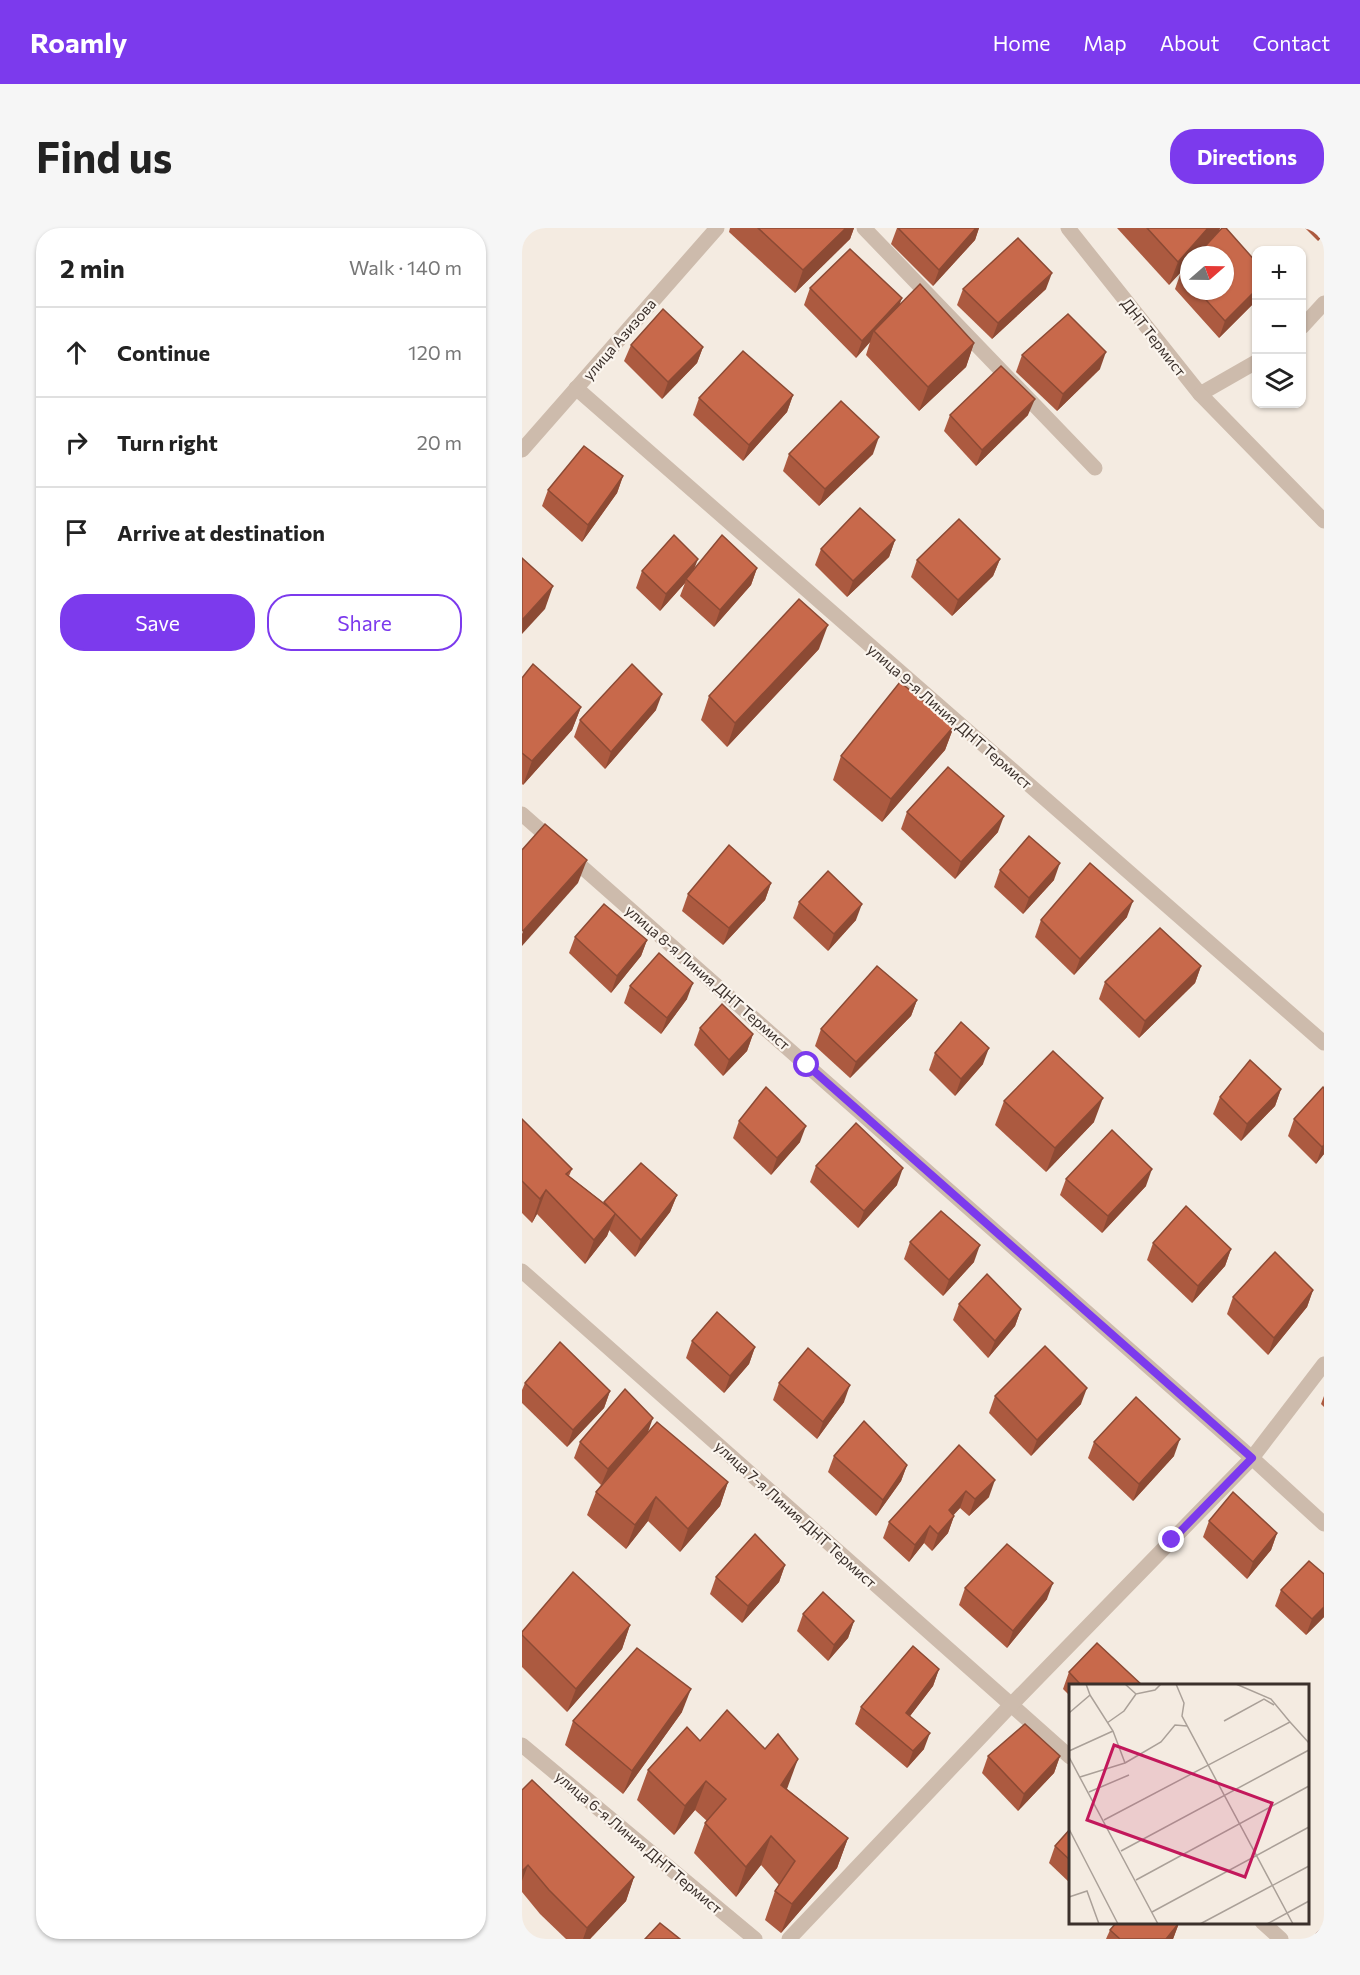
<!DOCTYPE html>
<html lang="en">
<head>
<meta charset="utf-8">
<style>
	body { margin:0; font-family:Commissioner,sans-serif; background:#f6f6f6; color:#222 }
	.controls { position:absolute; right:18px; top:18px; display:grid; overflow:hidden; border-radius:12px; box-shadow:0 2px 4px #0004 }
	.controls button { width:54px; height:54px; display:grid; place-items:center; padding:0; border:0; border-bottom:2px solid #e0e0e0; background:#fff; color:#222; font:30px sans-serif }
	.compass { position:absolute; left:658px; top:18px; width:54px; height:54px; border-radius:50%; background:#fff; box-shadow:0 2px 4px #0004; rotate:70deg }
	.stop { position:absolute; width:18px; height:18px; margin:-14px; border:4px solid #7c3aed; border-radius:50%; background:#fff }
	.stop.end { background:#7c3aed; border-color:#fff; box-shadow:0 2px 6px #0008 }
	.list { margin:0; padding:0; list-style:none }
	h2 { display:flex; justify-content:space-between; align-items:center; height:78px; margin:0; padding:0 24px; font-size:26px }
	h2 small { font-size:20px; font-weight:400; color:#767676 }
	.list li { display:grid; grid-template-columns:39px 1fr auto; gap:18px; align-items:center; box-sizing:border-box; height:90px; padding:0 24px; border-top:2px solid #e0e0e0 }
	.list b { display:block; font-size:22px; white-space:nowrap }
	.list em { font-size:20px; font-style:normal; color:#767676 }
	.actions { display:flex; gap:12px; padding:18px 24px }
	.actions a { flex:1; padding:14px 0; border:2px solid #7c3aed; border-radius:24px; text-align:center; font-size:21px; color:#7c3aed }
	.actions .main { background:#7c3aed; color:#fff }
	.icon { flex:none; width:33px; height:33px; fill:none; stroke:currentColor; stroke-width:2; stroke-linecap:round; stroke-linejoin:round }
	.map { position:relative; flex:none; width:802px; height:1711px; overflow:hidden; border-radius:24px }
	header { display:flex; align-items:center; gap:36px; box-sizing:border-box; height:84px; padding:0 30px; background:#7c3aed; color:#fff }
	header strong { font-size:28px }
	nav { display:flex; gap:33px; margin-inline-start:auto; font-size:21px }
	.intro { display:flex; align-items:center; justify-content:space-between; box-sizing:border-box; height:144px; padding:0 36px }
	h1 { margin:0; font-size:42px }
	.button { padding:15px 27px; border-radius:24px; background:#7c3aed; color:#fff; font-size:21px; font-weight:700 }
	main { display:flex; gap:36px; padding:0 36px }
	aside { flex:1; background:#fff; border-radius:24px; box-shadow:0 2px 4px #0004 }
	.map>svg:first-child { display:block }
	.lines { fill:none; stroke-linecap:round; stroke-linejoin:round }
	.minor { stroke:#cdbbac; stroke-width:15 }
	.wall { fill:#ac5a40 }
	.shaded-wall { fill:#8c4a34 }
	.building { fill:#c8694b; stroke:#8c4a34; stroke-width:1.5 }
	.route { stroke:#7c3aed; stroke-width:8 }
	.labels { text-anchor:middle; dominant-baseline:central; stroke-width:4.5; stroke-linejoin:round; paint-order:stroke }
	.street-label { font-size:15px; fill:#3b302b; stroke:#fbf5ee }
	.inset-road { fill:none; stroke:#aaa098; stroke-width:1.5 }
	.view { fill:#c2185b; fill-opacity:0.15; stroke:#c2185b; stroke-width:3 }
	.inset-edge { fill:none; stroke:#3b302b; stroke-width:3 }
</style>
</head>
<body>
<header>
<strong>Roamly</strong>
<nav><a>Home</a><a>Map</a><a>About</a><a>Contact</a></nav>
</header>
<div class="intro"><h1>Find us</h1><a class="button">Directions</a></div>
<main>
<aside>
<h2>2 min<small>Walk · 140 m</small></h2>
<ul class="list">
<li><svg class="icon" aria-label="ahead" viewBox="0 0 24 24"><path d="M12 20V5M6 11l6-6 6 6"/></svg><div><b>Continue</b></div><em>120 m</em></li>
<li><svg class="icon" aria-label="right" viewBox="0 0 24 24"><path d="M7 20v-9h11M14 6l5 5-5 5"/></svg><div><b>Turn right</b></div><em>20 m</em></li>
<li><svg class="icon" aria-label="arrive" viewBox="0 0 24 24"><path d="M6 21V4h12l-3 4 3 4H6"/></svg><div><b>Arrive at destination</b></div></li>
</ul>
<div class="actions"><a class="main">Save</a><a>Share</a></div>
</aside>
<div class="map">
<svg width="802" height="1711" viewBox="0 0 802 1711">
	<rect width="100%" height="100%" fill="#f4ebe1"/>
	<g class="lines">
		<g class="minor">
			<polyline points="342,0 573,240"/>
			<polyline points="546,0 678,166 734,134"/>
			<polyline points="780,99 802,75"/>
			<polyline points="54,160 802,815"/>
			<polyline points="678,166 802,293"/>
			<polyline points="0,222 195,0"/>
			<polyline points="0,586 730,1230 802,1296"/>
			<polyline points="0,1043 548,1529"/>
			<polyline points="0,1517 233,1711"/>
			<polyline points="740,1694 759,1711"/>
			<polyline points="267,1711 489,1477 730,1230 802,1136"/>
		</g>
	</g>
	<g class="wall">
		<polygon points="208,0 332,0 328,11 273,65 207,4"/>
		<polygon points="375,0 457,0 453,12 411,58 369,16"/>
		<polygon points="595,0 698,0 697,3 647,57"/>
		<polygon points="783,0 802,0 802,6 796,13"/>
		<polygon points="735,35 735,72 697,110 653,61 659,44 667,36 667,63 703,63"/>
		<polygon points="288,60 378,77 452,115 444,139 397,183 344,127 348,114 334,130 282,77"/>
		<polygon points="441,61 524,61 470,111 435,77"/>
		<polygon points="109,117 181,119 175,135 140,171 102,133"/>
		<polygon points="500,127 578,141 535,183 494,144"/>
		<polygon points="271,167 265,184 221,233 171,187 177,170"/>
		<polygon points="428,187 506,187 454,238 422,203"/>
		<polygon points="267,226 351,226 297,278 261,243"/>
		<polygon points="101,248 95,265 60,314 20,278 26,262"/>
		<polygon points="373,312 367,329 325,369 293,337 299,321"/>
		<polygon points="478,331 471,348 430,388 389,349 395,332"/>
		<polygon points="235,340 229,357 192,399 158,368 163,355 138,383 114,360 120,343"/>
		<polygon points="297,421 205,519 179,492 187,468"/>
		<polygon points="0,450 59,479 50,502 1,557 0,556"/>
		<polygon points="134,482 83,541 52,509 58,492"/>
		<polygon points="432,498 423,522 360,594 311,552 319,528"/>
		<polygon points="385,584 476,604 433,651 379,601"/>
		<polygon points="478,642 532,652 501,686 472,659"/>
		<polygon points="249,655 243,672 201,717 160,683 166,666"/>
		<polygon points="277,674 334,692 306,723 271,690"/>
		<polygon points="605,689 552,747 513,709 519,692"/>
		<polygon points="53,709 125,712 119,728 89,765 47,725"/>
		<polygon points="679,738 673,755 617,810 577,771 583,754"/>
		<polygon points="108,758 165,771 139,806 102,775"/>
		<polygon points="395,772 389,788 328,850 293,818 299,801"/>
		<polygon points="178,800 231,806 225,823 201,848 172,817"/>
		<polygon points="413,825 461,836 433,868 407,842"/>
		<polygon points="759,861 753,878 719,913 691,886 698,869"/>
		<polygon points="802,861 802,926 794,936 766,908 772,891"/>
		<polygon points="482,873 572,894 524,944 473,897"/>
		<polygon points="0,891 50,941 47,948 82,975 82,974 155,967 148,984 113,1029 87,1002 85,1008 63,1036 15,986 10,995 0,985"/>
		<polygon points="217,893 278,914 249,947 211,910"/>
		<polygon points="294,938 375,957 336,1000 288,954"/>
		<polygon points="544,951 624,958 580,1005 538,967"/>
		<polygon points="388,1014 452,1034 421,1068 382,1031"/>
		<polygon points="631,1015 709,1021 703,1038 670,1075 625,1032"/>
		<polygon points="791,1062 785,1079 746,1127 705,1086 711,1069"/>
		<polygon points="437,1076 499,1081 493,1098 466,1130 431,1092"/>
		<polygon points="170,1113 233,1119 227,1136 202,1165 164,1130"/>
		<polygon points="3,1155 88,1163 82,1180 45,1219 0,1175 0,1162"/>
		<polygon points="257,1155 322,1174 295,1211 251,1172"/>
		<polygon points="473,1168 559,1176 509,1228 467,1185"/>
		<polygon points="802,1168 802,1179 799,1176"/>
		<polygon points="126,1205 206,1254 198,1278 158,1324 126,1293 104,1321 65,1287 74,1264 79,1257 52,1230 58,1214"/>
		<polygon points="572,1214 652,1228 611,1273 566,1230"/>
		<polygon points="437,1217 467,1269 447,1288 438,1280 431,1287 432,1288 426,1305 410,1323 402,1315 387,1334 361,1310 367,1294"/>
		<polygon points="312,1228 385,1237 379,1253 354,1288 306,1244"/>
		<polygon points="687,1293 755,1305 749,1322 725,1351 681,1309"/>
		<polygon points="263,1337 257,1354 220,1395 188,1366 194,1349"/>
		<polygon points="443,1360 525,1371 485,1420 437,1377"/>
		<polygon points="759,1362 802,1389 784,1407 753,1378"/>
		<polygon points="281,1386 332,1393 326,1410 306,1433 275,1403"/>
		<polygon points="108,1397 100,1421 45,1484 0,1439 0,1404"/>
		<polygon points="417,1441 411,1458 388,1488 402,1521 385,1540 333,1496 339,1479"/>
		<polygon points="547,1444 621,1458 549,1458 549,1469 541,1461"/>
		<polygon points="160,1484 101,1566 43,1517 51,1493"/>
		<polygon points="178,1513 265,1561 326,1610 315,1640 259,1705 243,1692 253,1663 257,1657 239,1637 214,1669 172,1625 183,1595 185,1593 173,1582 152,1607 115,1572 126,1542"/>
		<polygon points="466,1528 538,1528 532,1545 496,1583 460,1545"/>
		<polygon points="0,1562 112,1649 104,1673 68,1711 44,1711 18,1686 0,1664"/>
		<polygon points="549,1600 549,1656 527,1635 533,1618"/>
		<polygon points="657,1695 651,1711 584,1711 588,1702"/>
		<polygon points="794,1706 802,1711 793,1711"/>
	</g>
	<g class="shaded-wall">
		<polygon points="324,0 332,0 328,11 273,65 281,42"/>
		<polygon points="454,0 457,0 453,12 411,58 417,42"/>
		<polygon points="686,0 698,0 697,3 675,27 667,27 667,35 647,57 656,34"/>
		<polygon points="801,0 802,0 802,6 796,13"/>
		<polygon points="530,45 524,61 470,111 476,95"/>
		<polygon points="735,61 735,72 697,110 703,93"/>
		<polygon points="380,70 374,87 352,103 348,114 334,130 340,113"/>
		<polygon points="452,115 444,139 397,183 406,159"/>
		<polygon points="181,119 175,135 140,171 146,154"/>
		<polygon points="584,124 578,141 535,183 541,166"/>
		<polygon points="271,167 265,184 221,233 227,217"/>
		<polygon points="513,171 506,187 454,238 460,222"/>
		<polygon points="357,209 351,226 297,278 303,261"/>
		<polygon points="101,248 95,265 60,314 66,297"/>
		<polygon points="373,312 367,329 325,369 331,353"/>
		<polygon points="176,331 170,347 164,351 163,355 138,383 144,366"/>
		<polygon points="478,331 471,348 430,388 436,372"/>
		<polygon points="235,340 229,357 192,399 198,382"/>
		<polygon points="31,358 23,381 0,406 0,392"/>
		<polygon points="306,397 297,421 205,519 213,495"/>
		<polygon points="140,466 134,482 83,541 89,524"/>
		<polygon points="59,479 50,502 1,557 10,533"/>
		<polygon points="432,498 423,522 360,594 369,571"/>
		<polygon points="482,588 476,604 433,651 439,634"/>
		<polygon points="65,632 56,655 0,718 0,706 1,703"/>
		<polygon points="538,635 532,652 501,686 507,670"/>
		<polygon points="249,655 243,672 201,717 207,700"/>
		<polygon points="611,673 605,689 552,747 558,731"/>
		<polygon points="340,676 334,692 306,723 312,706"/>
		<polygon points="125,712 119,728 89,765 95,748"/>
		<polygon points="679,738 673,755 617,810 623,793"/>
		<polygon points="171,755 165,771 139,806 145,790"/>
		<polygon points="395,772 389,788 328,850 334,834"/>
		<polygon points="231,806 225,823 201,848 207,832"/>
		<polygon points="467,820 461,836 433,868 439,851"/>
		<polygon points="759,861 753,878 719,913 725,896"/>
		<polygon points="581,870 572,894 524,944 533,920"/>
		<polygon points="284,898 278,914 249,947 255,930"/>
		<polygon points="802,917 802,926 794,936 800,919"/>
		<polygon points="381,940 375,957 336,1000 342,983"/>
		<polygon points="630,941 624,958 580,1005 586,988"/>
		<polygon points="24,962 15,986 10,995 18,971"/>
		<polygon points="155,967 148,984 113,1029 119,1012"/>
		<polygon points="94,985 85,1008 63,1036 72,1012"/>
		<polygon points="458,1017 452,1034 421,1068 427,1052"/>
		<polygon points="709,1021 703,1038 670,1075 676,1058"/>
		<polygon points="791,1062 785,1079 746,1127 752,1110"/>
		<polygon points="499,1081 493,1098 466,1130 473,1113"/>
		<polygon points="233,1119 227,1136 202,1165 208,1148"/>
		<polygon points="328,1157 322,1174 295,1211 301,1194"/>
		<polygon points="565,1160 559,1176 509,1228 515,1212"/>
		<polygon points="88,1163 82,1180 45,1219 51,1202"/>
		<polygon points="131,1190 125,1207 79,1257 86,1241"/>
		<polygon points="658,1211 652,1228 611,1273 617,1256"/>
		<polygon points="385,1237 379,1253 354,1288 361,1272"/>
		<polygon points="473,1252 467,1269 447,1288 453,1271"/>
		<polygon points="206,1254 198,1278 158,1324 166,1301"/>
		<polygon points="444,1263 438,1280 421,1299 427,1282"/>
		<polygon points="134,1269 126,1293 104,1321 113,1297"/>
		<polygon points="432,1288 426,1305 410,1323 416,1306"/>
		<polygon points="408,1298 402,1315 387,1334 393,1317"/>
		<polygon points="755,1305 749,1322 725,1351 731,1334"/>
		<polygon points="263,1337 257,1354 220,1395 226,1378"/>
		<polygon points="531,1355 525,1371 485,1420 491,1403"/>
		<polygon points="802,1379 802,1389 784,1407 790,1391"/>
		<polygon points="332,1393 326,1410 306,1433 312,1417"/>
		<polygon points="108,1397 100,1421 45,1484 54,1461"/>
		<polygon points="417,1441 411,1458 378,1501 384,1485"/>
		<polygon points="169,1461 160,1484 101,1566 110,1543"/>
		<polygon points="408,1505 402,1521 385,1540 391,1523"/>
		<polygon points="538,1528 532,1545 496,1583 502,1566"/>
		<polygon points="276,1531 265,1561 249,1586 259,1557"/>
		<polygon points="184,1553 173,1582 152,1607 163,1578"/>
		<polygon points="249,1608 239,1637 214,1669 224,1639"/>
		<polygon points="326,1610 315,1640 259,1705 270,1676"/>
		<polygon points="6,1637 0,1653 0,1643"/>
		<polygon points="112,1649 104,1673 68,1711 61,1711 65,1700"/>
		<polygon points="657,1695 651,1711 644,1711"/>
	</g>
	<g class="building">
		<polygon points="236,0 324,0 281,42"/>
		<polygon points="376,0 454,0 417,42"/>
		<polygon points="625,0 686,0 656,34"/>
		<polygon points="700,0 704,0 735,35 735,61 703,93 676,63 703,63 703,27 675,27"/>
		<polygon points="496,10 530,45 476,95 441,61"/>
		<polygon points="328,21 380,70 340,113 288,60"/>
		<polygon points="667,36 667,53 659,44"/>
		<polygon points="398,56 452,115 406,159 352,103"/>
		<polygon points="141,81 181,119 146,154 109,117"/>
		<polygon points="546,86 584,124 541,166 500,127"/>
		<polygon points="221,123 271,167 227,217 177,170"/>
		<polygon points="479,138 513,171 460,222 428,187"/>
		<polygon points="319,173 357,209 303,261 267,226"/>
		<polygon points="62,218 101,248 66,297 26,262"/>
		<polygon points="338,280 373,312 331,353 299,321"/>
		<polygon points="437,291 478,331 436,372 395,332"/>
		<polygon points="152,307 176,331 144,366 120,343"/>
		<polygon points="200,307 235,340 198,382 164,351"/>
		<polygon points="0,330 31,358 0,392"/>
		<polygon points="277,371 306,397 213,495 187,468"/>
		<polygon points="11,436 59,479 10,533 0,525 0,450"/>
		<polygon points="110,436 140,466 89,524 58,492"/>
		<polygon points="378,454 432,498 369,571 319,528"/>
		<polygon points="426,539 482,588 439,634 385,584"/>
		<polygon points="23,596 65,632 1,703 0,702 0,622"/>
		<polygon points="507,608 538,635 507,670 478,642"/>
		<polygon points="207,617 249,655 207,700 166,666"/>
		<polygon points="568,635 611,673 558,731 519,692"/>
		<polygon points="306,643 340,676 312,706 277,674"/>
		<polygon points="82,676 125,712 95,748 53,709"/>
		<polygon points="638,700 679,738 623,793 583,754"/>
		<polygon points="137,725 171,755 145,790 108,758"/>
		<polygon points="355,738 395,772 334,834 299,801"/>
		<polygon points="200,776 231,806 207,832 178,800"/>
		<polygon points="439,794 467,820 439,851 413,825"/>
		<polygon points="531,823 581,870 533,920 482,873"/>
		<polygon points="728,832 759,861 725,896 698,869"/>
		<polygon points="244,859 284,898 255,930 217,893"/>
		<polygon points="801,859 802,861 802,917 800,919 772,891"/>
		<polygon points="0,891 50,941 44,946 94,985 72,1012 24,962 18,971 0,953"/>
		<polygon points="334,895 381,940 342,983 294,938"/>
		<polygon points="590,902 630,941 586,988 544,951"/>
		<polygon points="119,935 155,967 119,1012 82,974"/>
		<polygon points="664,978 709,1021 676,1058 631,1015"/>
		<polygon points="419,983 458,1017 427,1052 388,1014"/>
		<polygon points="753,1024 791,1062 752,1110 711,1069"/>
		<polygon points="465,1046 499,1081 473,1113 437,1076"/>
		<polygon points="195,1084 233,1119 208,1148 170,1113"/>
		<polygon points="38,1114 88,1163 51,1202 3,1155"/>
		<polygon points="523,1118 565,1160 515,1212 473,1168"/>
		<polygon points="286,1120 328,1157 301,1194 257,1155"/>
		<polygon points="103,1161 131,1190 86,1241 58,1214"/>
		<polygon points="614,1169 658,1211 617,1256 572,1214"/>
		<polygon points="342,1193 385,1237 361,1272 312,1228"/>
		<polygon points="135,1194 206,1254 166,1301 134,1269 113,1297 74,1264"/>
		<polygon points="437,1217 473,1252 453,1271 444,1263 427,1282 432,1288 416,1306 408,1298 393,1317 367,1294"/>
		<polygon points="711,1264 755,1305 731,1334 687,1293"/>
		<polygon points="233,1306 263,1337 226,1378 194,1349"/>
		<polygon points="485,1316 531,1355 491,1403 443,1360"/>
		<polygon points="787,1333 802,1346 802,1379 790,1391 759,1362"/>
		<polygon points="51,1344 108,1397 54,1461 0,1407 0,1404"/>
		<polygon points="301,1364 332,1393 312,1417 281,1386"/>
		<polygon points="575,1415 621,1458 560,1458 547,1444"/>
		<polygon points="391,1418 417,1441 384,1485 408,1505 391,1523 339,1479"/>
		<polygon points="115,1420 169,1461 110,1543 51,1493"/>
		<polygon points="205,1482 243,1521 256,1506 276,1531 259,1557 326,1610 270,1676 253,1663 273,1633 249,1608 224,1639 183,1595 204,1571 184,1553 163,1578 126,1542 165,1499 178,1513"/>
		<polygon points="503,1496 538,1528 502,1566 466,1528"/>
		<polygon points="10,1552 112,1649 65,1700 27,1662 6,1637 0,1643 0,1562"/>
		<polygon points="549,1600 549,1633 533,1618"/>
		<polygon points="138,1695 158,1711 123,1711"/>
		<polygon points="594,1695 657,1695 644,1711 598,1711 588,1702"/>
		<polygon points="802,1698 802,1711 799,1711 794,1706"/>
	</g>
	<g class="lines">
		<polyline class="route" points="285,837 730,1230 650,1312"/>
	</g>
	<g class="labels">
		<g class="street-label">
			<text transform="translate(632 109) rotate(52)">ДНТ Термист</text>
			<text transform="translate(97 111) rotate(-49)">улица Азизова</text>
			<text transform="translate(428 488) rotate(41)">улица 9-я Линия ДНТ Термист</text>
			<text transform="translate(186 749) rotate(41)">улица 8-я Линия ДНТ Термист</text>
			<text transform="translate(274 1286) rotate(42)">улица 7-я Линия ДНТ Термист</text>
			<text transform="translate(117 1614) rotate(40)">улица 6-я Линия ДНТ Термист</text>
		</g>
	</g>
	<g transform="translate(547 1456)">
		<rect width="240" height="240" fill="#f4ebe1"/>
		<path class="inset-road" d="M56 0 67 10 86 6 92 0M107 0 115 19 113 32 224 240M0 29 21 11 17 0M155 37 195 15 205 21M221 38 240 59M38 39 55 27 67 10M0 67 44 47M0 73 89 240M56 79 92 58 106 41 118 42M11 93 56 79 44 47 21 11M20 108 60 91M35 136 221 38 202 15 167 0M0 145 49 240M52 167 240 66M67 196 240 102M0 213 18 207 30 240M83 228 240 143M131 240 240 182M198 240 240 217"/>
		<path class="view" d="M45 61 203 119 176 193 18 136Z"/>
		<rect width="240" height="240" class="inset-edge"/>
	</g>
</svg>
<div class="controls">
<button>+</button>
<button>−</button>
<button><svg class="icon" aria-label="layers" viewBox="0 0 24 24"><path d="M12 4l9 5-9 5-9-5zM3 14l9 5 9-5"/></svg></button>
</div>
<svg class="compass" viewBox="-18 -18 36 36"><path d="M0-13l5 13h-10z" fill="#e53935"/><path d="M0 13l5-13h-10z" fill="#767676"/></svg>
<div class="stop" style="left:285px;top:837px"></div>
<div class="stop end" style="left:650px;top:1312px"></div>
</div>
</main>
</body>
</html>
